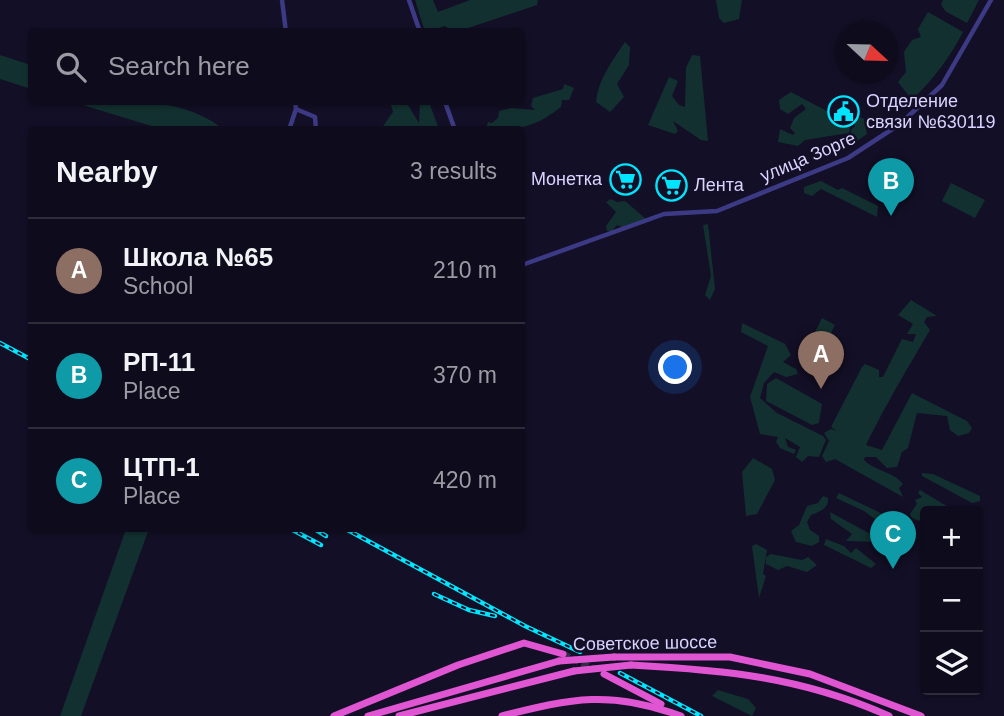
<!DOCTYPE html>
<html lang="en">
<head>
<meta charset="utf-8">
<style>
	body { margin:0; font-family:Arial,sans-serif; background:#1c1929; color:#f1f3f6 }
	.controls { position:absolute; right:21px; bottom:21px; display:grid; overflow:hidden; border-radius:7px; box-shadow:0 2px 5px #0004 }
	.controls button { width:63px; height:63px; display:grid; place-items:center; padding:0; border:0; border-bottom:2px solid #2e2b3b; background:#0e0b1c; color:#f1f3f6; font:35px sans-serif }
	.compass { position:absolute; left:836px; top:21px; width:63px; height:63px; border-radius:50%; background:#0e0b1c; box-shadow:0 2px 5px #0004; rotate:112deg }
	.you { position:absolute; left:676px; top:368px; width:24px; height:24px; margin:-18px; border:5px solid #fff; border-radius:50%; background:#1a73e8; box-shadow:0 0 0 10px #1a73e833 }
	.badge { display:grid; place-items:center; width:46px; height:46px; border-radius:50%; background:#00e5ff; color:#fff; font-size:23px; font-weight:700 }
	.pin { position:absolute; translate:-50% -58px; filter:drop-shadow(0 2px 4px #0008) }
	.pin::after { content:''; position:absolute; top:37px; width:24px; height:21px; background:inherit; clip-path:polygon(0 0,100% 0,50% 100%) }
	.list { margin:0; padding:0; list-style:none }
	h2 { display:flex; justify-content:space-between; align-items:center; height:91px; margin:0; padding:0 28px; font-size:30px }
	h2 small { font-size:23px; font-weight:400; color:#9b9ba3 }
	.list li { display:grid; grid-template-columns:46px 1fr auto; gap:21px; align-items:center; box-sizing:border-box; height:105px; padding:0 28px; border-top:2px solid #2e2b3b }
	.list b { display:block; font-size:26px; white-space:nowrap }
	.list p { margin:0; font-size:23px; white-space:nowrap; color:#9b9ba3 }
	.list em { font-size:23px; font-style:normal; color:#9b9ba3 }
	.icon { flex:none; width:38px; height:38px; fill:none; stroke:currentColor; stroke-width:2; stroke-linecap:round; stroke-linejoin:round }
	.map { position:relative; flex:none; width:1004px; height:716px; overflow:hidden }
	.search { position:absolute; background:#0e0b1c; box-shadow:0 2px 5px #0004; left:28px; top:28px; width:497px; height:77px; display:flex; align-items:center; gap:18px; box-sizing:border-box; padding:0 24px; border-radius:7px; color:#9b9ba3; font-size:26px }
	.panel { position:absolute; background:#0e0b1c; box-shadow:0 2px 5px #0004; left:28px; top:126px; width:497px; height:406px; border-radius:7px }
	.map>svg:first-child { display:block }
	.green { fill:#12302f }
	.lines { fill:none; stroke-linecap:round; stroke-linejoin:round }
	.trunk-tunnel { stroke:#312d47; stroke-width:7; stroke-dasharray:7 3.5; stroke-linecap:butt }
	.minor { stroke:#3d3a85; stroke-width:4.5 }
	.trunk { stroke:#e055d1; stroke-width:7 }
	.rail-casing { stroke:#00e5ff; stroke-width:4.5 }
	.rail { stroke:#130f26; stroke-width:2; stroke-dasharray:5; stroke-linecap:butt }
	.trunk-bridge { stroke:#e055d1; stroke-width:7 }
	.labels { text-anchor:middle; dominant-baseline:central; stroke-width:5; stroke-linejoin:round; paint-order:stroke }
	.poi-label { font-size:18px; fill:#d9d4ff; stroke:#130f26; text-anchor:start }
	.street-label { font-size:18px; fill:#d9d4ff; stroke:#130f26 }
</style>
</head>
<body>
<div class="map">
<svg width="1004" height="716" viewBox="0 0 1004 716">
	<rect width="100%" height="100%" fill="#130f26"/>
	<g class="green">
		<polygon points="415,0 433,0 438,12 470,0 538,0 537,5 459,31 452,31 445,26 425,32"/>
		<polygon points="716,0 742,0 739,19 724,23 719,18"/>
		<polygon points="943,0 979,0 967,23 945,11 941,4"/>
		<path d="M928 12 963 32C950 57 935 77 915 97L909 96 898 82 906 72 904 52 912 40 921 37 918 29Z"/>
		<path d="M625 42 630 47 629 65 617 84 624 97 610 112 596 102C598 80 612 61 625 42Z"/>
		<polygon points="0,55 31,65 31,89 0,79"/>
		<polygon points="692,55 700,56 708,141 701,140 673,121 678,131 675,134 648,125 669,77 678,81 672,96 679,105 685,107 686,68"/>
		<path d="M564 84 574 88 569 100H562L561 107C535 128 517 130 486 129L488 122 492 123 498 118 499 111 511 108 535 110 531 106 533 98 563 89Z"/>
		<polygon points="791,92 851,124 849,133 805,140 798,146 778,142 780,129 793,135 795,133 790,128 794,118 806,109 802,104 788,114 780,109 779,100"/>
		<path d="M73 102C121 101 183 96 223 129H161Z"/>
		<polygon points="390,102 406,102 419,123 420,102 429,102 439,129 381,129 393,112"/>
		<polygon points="861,117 864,119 867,134 850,146 851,130 855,126 852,121"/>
		<polygon points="821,181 838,190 842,188 878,206 877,217 821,189 812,196 804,193 804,187"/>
		<polygon points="951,183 985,200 975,218 942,201"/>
		<polygon points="611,199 617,202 625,201 646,219 624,228 617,225 612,231 607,231 606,226 616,212 606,202"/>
		<polygon points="708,224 715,289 710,300 705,295 711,276 703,225"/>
		<path d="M911 300 937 316 927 317 924 322 930 330C907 369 886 404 866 445L882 450 912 393 967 421 972 428 969 433 958 436 950 430 947 416 917 413 908 448 902 452 897 467 887 468 876 457H865L864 460C875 471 894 472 903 484L899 488 903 497 835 459 826 462 822 456 829 441 824 433 831 429 837 431 831 427 862 367 865 364 879 370V377H883L902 339 913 342 916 334H907L913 324 898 315Z"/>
		<polygon points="822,318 835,325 825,345 812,338"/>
		<polygon points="742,323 785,344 791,355 783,362 796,369 798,374 786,377 774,372 764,383 760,398 777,413 823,436 826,440 819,457 808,456 802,462 796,457 800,447 785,438 788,447 796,450 794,454 780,448 776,442 778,437 760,434 750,397 768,346 741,332"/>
		<polygon points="776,378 822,404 819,423 812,425 766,401 767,384"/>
		<polygon points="753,458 772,469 775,480 757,514 746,516 742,472"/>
		<polygon points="922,473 933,474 980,496 980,501 972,503 922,476"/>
		<polygon points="920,490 955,511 924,509 925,523 912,518 910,514 917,504 915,500 922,497 918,493"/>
		<polygon points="839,493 889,517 888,529 864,511 836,498"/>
		<path d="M823 496 828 498C829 509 819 512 811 515L807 522 810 530 819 536V542L812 546 796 542 791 531 799 525 807 506 818 503Z"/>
		<polygon points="830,512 876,537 879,542 846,541 852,534 831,519"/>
		<polygon points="126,529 149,529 81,716 60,716"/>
		<polygon points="826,539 844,546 851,553 856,548 876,564 871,568 824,545"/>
		<polygon points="756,544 767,550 763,574 766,576 759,598 752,546"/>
		<polygon points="771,554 802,560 808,557 817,565 807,572 787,566 778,570 766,564 766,557"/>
		<polygon points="718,690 748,699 756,708 752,716 712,696"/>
	</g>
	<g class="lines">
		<polyline class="trunk-tunnel" points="563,654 594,669"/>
		<g class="minor">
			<polyline points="282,0 286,32"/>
			<polyline points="409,0 420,32"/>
			<polyline points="445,102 455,130"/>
			<polyline points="296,109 315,117 316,130"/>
			<polyline points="289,130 296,109 295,102"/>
			<polyline points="522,265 664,214 717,211 848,158 900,124 942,85 991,0"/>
		</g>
		<g class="trunk">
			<polyline points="614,657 730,657 810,674 921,716"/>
			<path d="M631 665C725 670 802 677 889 716"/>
			<polyline points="604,674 661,704"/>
			<polyline points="334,716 458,665 524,643 563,654"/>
			<polyline points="368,716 559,661"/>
			<polyline points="399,716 574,671"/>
			<path d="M502 716C572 698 611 690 681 716"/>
		</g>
		<defs>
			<g id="rail">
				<polyline points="0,343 32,360"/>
				<polyline points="289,528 321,545"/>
				<polyline points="313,528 326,536"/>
				<polyline points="344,528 525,626 580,652"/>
				<polyline points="434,594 469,610 495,616"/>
				<polyline points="620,673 701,716"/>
			</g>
		</defs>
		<use href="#rail" class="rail-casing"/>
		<use href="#rail" class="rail"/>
		<g class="trunk-bridge">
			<polyline points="559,661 614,657"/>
			<polyline points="574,671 631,665"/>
		</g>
	</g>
	<defs>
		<symbol id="civic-ring" viewBox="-11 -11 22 22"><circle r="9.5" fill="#130f26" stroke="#00e5ff" stroke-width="1.5"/><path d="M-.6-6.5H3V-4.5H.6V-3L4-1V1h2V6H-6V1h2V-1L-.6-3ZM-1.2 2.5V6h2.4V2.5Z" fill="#00e5ff"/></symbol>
		<symbol id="supermarket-ring" viewBox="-11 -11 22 22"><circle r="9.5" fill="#130f26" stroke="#00e5ff" stroke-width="1.5"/><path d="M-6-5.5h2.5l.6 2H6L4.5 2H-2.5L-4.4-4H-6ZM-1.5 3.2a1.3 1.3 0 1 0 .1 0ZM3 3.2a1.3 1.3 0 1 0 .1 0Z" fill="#00e5ff"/></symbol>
	</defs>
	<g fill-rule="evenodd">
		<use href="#civic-ring" x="826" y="94" width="35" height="35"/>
		<use href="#supermarket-ring" x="608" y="162" width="35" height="35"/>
		<use href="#supermarket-ring" x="654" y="168" width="35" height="35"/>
	</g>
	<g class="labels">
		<g class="poi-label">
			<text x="866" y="101">Отделение<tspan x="866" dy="21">связи №630119</tspan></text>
			<text x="602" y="179" text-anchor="end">Монетка</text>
			<text x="694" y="185">Лента</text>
		</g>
		<g class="street-label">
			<text transform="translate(808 157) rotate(-23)">улица Зорге</text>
			<text transform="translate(645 643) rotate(-1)">Советское шоссе</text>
		</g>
	</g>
</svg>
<div class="controls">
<button>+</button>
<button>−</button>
<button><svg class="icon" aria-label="layers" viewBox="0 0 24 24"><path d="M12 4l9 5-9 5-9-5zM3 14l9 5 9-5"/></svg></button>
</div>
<svg class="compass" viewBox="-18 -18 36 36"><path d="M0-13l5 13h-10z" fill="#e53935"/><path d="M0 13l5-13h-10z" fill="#9b9ba3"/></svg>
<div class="you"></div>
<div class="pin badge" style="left:821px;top:389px;background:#8d6e63">A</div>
<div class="pin badge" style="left:891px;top:216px;background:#0f9aa8">B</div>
<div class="pin badge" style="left:893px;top:569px;background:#0f9aa8">C</div>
<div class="search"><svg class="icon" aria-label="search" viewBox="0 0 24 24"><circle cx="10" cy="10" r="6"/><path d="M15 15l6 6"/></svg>Search here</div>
<section class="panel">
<h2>Nearby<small>3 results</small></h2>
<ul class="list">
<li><span class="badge" style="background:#8d6e63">A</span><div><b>Школа №65</b><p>School</p></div><em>210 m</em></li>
<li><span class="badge" style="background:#0f9aa8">B</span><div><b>РП-11</b><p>Place</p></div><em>370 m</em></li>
<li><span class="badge" style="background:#0f9aa8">C</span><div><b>ЦТП-1</b><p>Place</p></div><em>420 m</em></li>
</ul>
</section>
</div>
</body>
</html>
